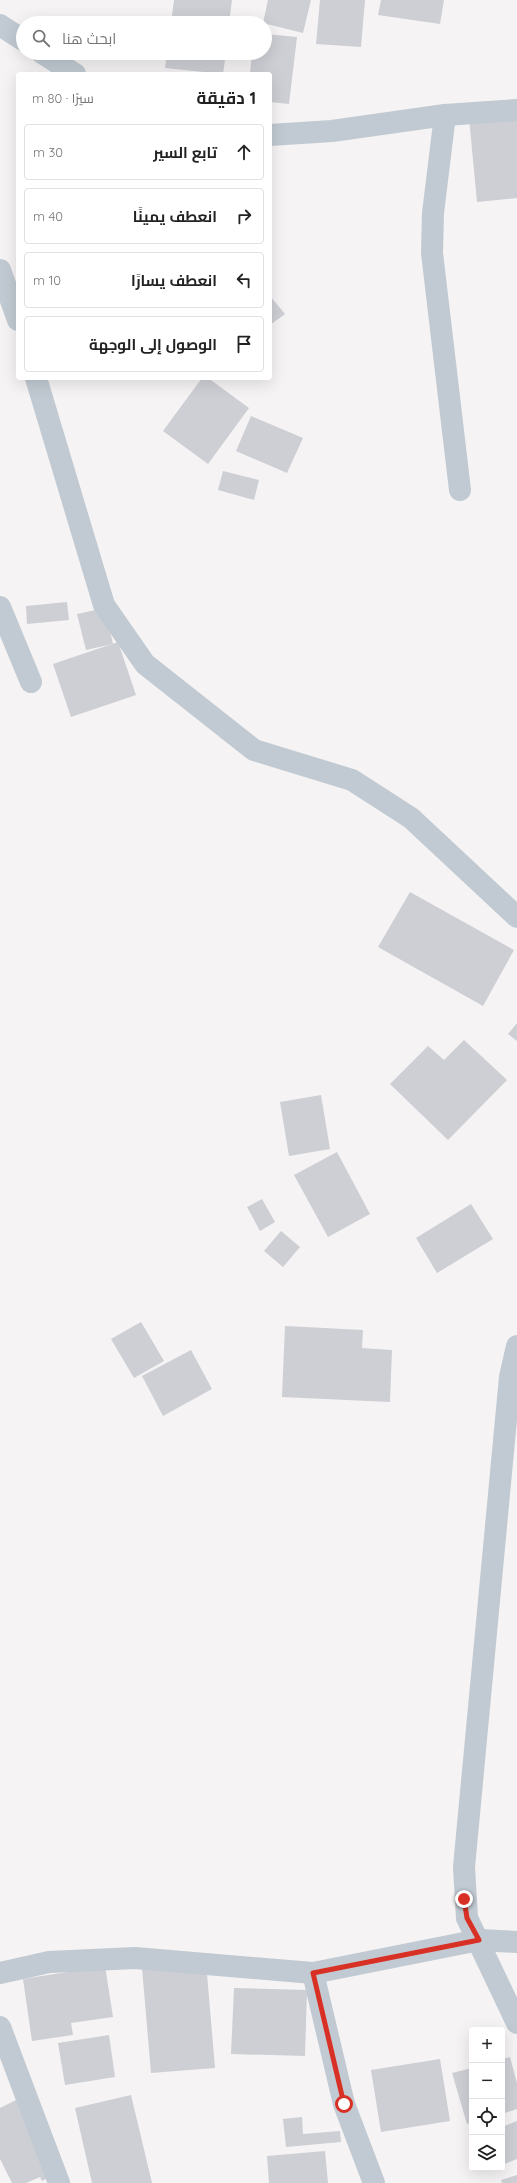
<!DOCTYPE html>
<html lang="ar">
<head>
<meta charset="utf-8">
<style>
	body { margin:0; font-family:Quicksand,Cairo,sans-serif; background:#f2f2f2; color:#222; direction:rtl }
	.controls { position:absolute; right:12px; bottom:12px; display:grid; overflow:hidden; border-radius:4px; box-shadow:0 4px 16px #0002 }
	.controls button { width:36px; height:36px; display:grid; place-items:center; padding:0; border:0; border-bottom:1px solid #e0e0e0; background:#fff; color:#222; font:20px sans-serif }
	.stop { position:absolute; width:12px; height:12px; margin:-9px; border:3px solid #d93025; border-radius:50%; background:#fff }
	.stop.end { background:#d93025; border-color:#fff; box-shadow:0 1px 4px #0008 }
	.list { margin:0; padding:0; list-style:none }
	h2 { display:flex; justify-content:space-between; align-items:center; height:52px; margin:0; padding:0 16px; font-size:17px }
	h2 small { font-size:13px; font-weight:400; color:#767676 }
	.list li { display:grid; grid-template-columns:26px 1fr auto; gap:12px; align-items:center; box-sizing:border-box; height:56px; margin:0 8px 8px; padding:0 8px; border:1px solid #e0e0e0; border-radius:4px }
	.list b { display:block; font-size:15px; white-space:nowrap }
	.list em { font-size:13px; font-style:normal; color:#767676 }
	.icon { flex:none; width:22px; height:22px; fill:none; stroke:currentColor; stroke-width:2; stroke-linecap:round; stroke-linejoin:round }
	.map { position:relative; flex:none; width:517px; height:2183px; overflow:hidden; direction:ltr }
	.search { position:absolute; background:#fff; box-shadow:0 4px 16px #0002; left:16px; top:16px; width:256px; height:44px; display:flex; align-items:center; gap:10px; box-sizing:border-box; padding:0 14px; border-radius:22px; color:#767676; font-size:15px }
	.panel { position:absolute; background:#fff; box-shadow:0 4px 16px #0002; left:16px; top:72px; width:256px; height:308px; border-radius:4px; direction:rtl }
	.map>svg:first-child { display:block }
	.building { fill:#cdcfd5 }
	.lines { fill:none; stroke-linecap:round; stroke-linejoin:round }
	.minor { stroke:#c1cad2; stroke-width:22 }
	.route { stroke:#d93025; stroke-width:5 }
</style>
</head>
<body>
<div class="map">
<svg width="517" height="2183" viewBox="0 0 517 2183">
	<rect width="100%" height="100%" fill="#f5f3f3"/>
	<g class="building">
		<polygon points="174,0 232,0 229,23 171,23"/>
		<polygon points="268,0 311,0 303,33 263,23"/>
		<polygon points="320,0 365,0 361,47 316,44"/>
		<polygon points="381,0 444,0 440,24 378,15"/>
		<polygon points="265,34 297,37 289,104 270,102 270,74 250,74 252,53 265,53"/>
		<polygon points="167,53 226,53 223,74 165,68"/>
		<polygon points="517,103 517,198 477,202 468,107"/>
		<polygon points="270,296 285,314 270,325"/>
		<polygon points="202,378 208,378 249,408 208,464 163,431"/>
		<polygon points="251,416 303,438 287,473 236,451"/>
		<polygon points="223,471 259,480 254,500 218,490"/>
		<polygon points="67,602 69,620 27,624 26,606"/>
		<polygon points="105,608 113,644 86,650 77,614"/>
		<polygon points="118,642 136,695 71,717 53,664"/>
		<polygon points="410,892 514,950 483,1006 378,947"/>
		<polygon points="517,1023 517,1041 508,1034"/>
		<polygon points="464,1040 507,1080 448,1140 390,1084 428,1046 444,1060"/>
		<polygon points="321,1095 330,1149 289,1156 280,1102"/>
		<polygon points="337,1152 370,1214 328,1237 294,1175"/>
		<polygon points="262,1199 275,1222 260,1231 247,1207"/>
		<polygon points="471,1204 493,1239 437,1273 416,1238"/>
		<polygon points="281,1231 300,1247 283,1267 264,1251"/>
		<polygon points="141,1322 164,1361 134,1378 111,1339"/>
		<polygon points="285,1326 363,1330 362,1348 392,1350 390,1402 282,1397"/>
		<polygon points="191,1350 212,1389 163,1416 142,1376"/>
		<polygon points="206,1962 215,2068 151,2073 142,1968"/>
		<polygon points="105,1966 113,2017 71,2023 73,2035 32,2041 23,1979"/>
		<polygon points="234,1988 307,1990 305,2056 231,2054"/>
		<polygon points="109,2035 115,2077 65,2085 58,2043"/>
		<polygon points="510,2057 517,2083 517,2109 502,2114 502,2059"/>
		<polygon points="440,2059 450,2121 381,2132 371,2070"/>
		<polygon points="472,2068 472,2122 467,2124 452,2073"/>
		<polygon points="30,2093 65,2169 42,2181 40,2177 26,2183 12,2183 0,2159 0,2108"/>
		<polygon points="131,2095 152,2183 92,2183 75,2108"/>
		<polygon points="302,2117 303,2134 340,2131 341,2142 286,2147 283,2119"/>
		<polygon points="517,2121 517,2159 502,2165 502,2127"/>
		<polygon points="325,2151 328,2183 269,2183 267,2156"/>
		<polygon points="517,2175 517,2183 502,2183 501,2180"/>
	</g>
	<g class="lines">
		<g class="minor">
			<polyline points="0,25 23,40"/>
			<polyline points="42,53 75,74"/>
			<polyline points="445,115 433,213 432,253 460,490"/>
			<polyline points="270,135 332,131 445,115 517,110"/>
			<polyline points="0,270 18,320"/>
			<polyline points="36,378 104,605 145,664 254,750 352,780 411,818 517,917"/>
			<polyline points="0,607 31,682"/>
			<polyline points="517,1346 510,1377 464,1867 467,1918 517,2023"/>
			<polyline points="0,1973 49,1962 135,1958 313,1973 479,1940 517,1942"/>
			<polyline points="313,1973 344,2104 374,2183"/>
			<polyline points="0,2027 59,2183"/>
		</g>
	</g>
	<g class="lines">
		<polyline class="route" points="344,2104 313,1973 479,1940 467,1918 464,1899"/>
	</g>
</svg>
<div class="controls">
<button>+</button>
<button>−</button>
<button><svg class="icon" aria-label="locate" viewBox="0 0 24 24"><circle cx="12" cy="12" r="6"/><path d="M12 2v4M12 18v4M2 12h4M18 12h4"/></svg></button>
<button><svg class="icon" aria-label="layers" viewBox="0 0 24 24"><path d="M12 4l9 5-9 5-9-5zM3 14l9 5 9-5"/></svg></button>
</div>
<div class="stop" style="left:344px;top:2104px"></div>
<div class="stop end" style="left:464px;top:1899px"></div>
<div class="search"><svg class="icon" aria-label="search" viewBox="0 0 24 24"><circle cx="10" cy="10" r="6"/><path d="M15 15l6 6"/></svg>ابحث هنا</div>
<section class="panel">
<h2>1 دقيقة<small>سيرًا · 80 m</small></h2>
<ul class="list">
<li><svg class="icon" aria-label="ahead" viewBox="0 0 24 24"><path d="M12 20V5M6 11l6-6 6 6"/></svg><div><b>تابع السير</b></div><em>30 m</em></li>
<li><svg class="icon" aria-label="right" viewBox="0 0 24 24"><path d="M7 20v-9h11M14 6l5 5-5 5"/></svg><div><b>انعطف يمينًا</b></div><em>40 m</em></li>
<li><svg class="icon" aria-label="left" viewBox="0 0 24 24"><path d="M17 20v-9H6M10 6l-5 5 5 5"/></svg><div><b>انعطف يسارًا</b></div><em>10 m</em></li>
<li><svg class="icon" aria-label="arrive" viewBox="0 0 24 24"><path d="M6 21V4h12l-3 4 3 4H6"/></svg><div><b>الوصول إلى الوجهة</b></div></li>
</ul>
</section>
</div>
</body>
</html>
